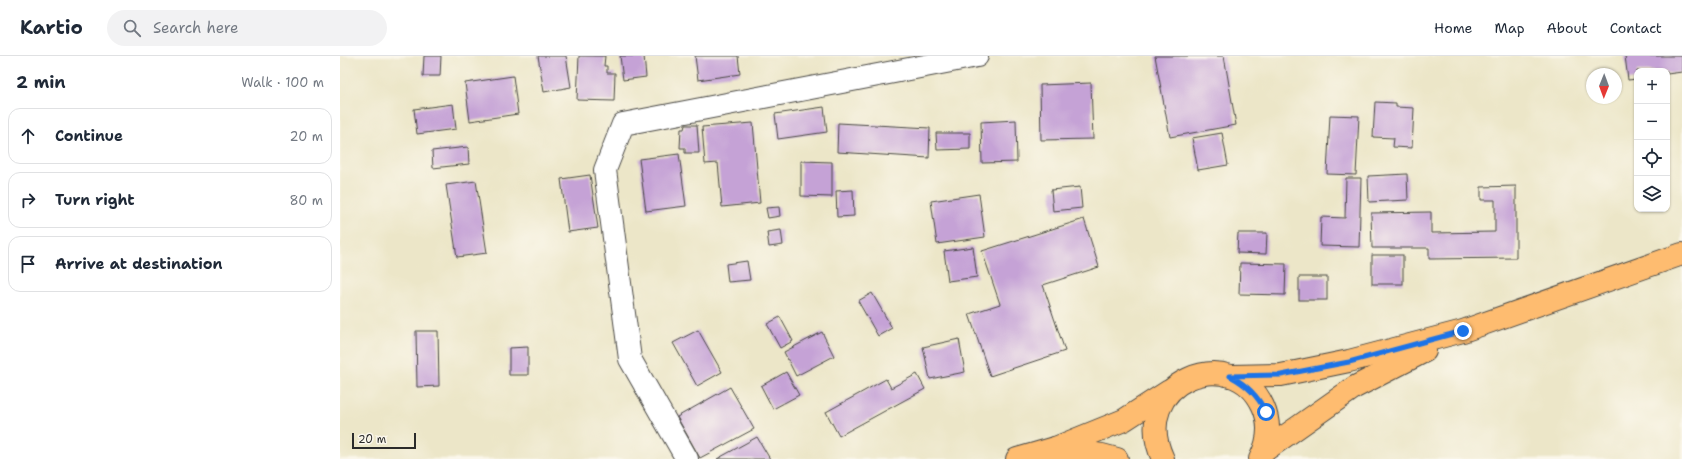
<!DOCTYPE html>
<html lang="en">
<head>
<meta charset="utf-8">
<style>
	body { margin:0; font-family:"Shantell Sans",sans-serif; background:#f2f2f3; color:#1f2937 }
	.controls { position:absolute; right:12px; top:12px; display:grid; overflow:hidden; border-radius:8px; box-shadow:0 1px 3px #0004 }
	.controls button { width:36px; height:36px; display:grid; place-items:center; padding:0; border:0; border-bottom:1px solid #e0e1e3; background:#fff; color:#1f2937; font:20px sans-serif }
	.compass { position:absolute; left:1246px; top:12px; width:36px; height:36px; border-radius:50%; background:#fff; box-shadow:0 1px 3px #0004; rotate:181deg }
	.scale { position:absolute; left:12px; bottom:10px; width:64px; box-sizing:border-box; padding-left:4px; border:2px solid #2b2b2b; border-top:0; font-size:11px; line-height:14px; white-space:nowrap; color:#2b2b2b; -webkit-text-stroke:3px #fbf7ec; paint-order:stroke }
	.stop { position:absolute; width:12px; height:12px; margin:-9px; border:3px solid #1a73e8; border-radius:50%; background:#fff }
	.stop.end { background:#1a73e8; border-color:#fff; box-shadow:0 1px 4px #0008 }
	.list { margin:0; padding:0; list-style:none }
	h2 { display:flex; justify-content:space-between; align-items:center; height:52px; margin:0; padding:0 16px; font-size:17px }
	h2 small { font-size:13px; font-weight:400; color:#747a83 }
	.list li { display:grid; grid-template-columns:26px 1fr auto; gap:12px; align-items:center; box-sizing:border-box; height:56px; margin:0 8px 8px; padding:0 8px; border:1px solid #e0e1e3; border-radius:12px }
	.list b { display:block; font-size:15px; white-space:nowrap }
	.list em { font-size:13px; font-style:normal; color:#747a83 }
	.icon { flex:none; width:22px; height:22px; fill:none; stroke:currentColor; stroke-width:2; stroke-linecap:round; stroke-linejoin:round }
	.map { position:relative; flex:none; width:1342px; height:403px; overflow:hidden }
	header { display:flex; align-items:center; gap:24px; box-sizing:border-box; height:56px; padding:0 20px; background:#fff; border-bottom:1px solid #e0e1e3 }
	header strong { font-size:19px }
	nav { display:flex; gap:22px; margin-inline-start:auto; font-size:14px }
	.search { width:280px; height:36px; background:#f2f2f3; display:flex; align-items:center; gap:10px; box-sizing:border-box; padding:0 14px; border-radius:22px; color:#747a83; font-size:15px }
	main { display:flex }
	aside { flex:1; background:#fff }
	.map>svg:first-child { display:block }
	.building { fill:#c5a2d6 }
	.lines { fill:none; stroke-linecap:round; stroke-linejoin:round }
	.minor-casing { stroke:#484743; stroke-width:24 }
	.major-casing { stroke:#484743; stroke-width:24 }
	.minor { stroke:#fff; stroke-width:22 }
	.major { stroke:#febc70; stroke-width:22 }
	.route { stroke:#1a73e8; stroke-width:5 }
</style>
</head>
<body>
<header>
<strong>Kartio</strong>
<div class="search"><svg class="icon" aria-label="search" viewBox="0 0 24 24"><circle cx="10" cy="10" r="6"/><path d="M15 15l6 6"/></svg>Search here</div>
<nav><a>Home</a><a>Map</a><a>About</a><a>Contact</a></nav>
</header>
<main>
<aside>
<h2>2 min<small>Walk · 100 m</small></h2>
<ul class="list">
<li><svg class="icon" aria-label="ahead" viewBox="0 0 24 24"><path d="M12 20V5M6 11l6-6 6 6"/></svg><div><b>Continue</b></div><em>20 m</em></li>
<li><svg class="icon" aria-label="right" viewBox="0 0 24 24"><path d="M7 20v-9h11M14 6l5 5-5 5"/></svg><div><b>Turn right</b></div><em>80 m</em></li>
<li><svg class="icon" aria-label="arrive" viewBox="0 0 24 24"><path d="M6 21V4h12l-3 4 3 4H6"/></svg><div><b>Arrive at destination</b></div></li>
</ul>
</aside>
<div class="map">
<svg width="1342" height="403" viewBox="0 0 1342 403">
	<rect width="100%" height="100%" fill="#fbf7ec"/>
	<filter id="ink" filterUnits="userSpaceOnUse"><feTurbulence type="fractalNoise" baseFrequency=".025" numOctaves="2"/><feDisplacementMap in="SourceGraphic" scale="8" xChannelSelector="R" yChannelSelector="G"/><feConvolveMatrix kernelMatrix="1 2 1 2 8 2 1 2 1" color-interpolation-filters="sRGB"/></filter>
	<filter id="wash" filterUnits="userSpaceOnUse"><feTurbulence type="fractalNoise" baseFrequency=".012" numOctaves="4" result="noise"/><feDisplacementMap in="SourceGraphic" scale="16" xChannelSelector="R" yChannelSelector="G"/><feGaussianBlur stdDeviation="0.9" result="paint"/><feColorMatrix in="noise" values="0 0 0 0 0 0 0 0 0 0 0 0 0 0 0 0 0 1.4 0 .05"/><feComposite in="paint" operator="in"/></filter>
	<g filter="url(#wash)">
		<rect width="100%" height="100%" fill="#ece6c8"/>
		<g id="blocks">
			<g class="building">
				<polygon points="84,0 101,0 100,20 83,20"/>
				<polygon points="198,0 226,0 231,31 204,36"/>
				<polygon points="239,0 265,0 264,10 267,10 267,17 275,17 274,45 237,44"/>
				<polygon points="280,0 304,0 306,21 283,24"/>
				<polygon points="355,0 398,0 400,18 358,24"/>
				<polygon points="815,0 884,0 896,69 830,81"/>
				<polygon points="1285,0 1342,0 1342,16 1327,18 1327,15 1297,15 1297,23 1288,24"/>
				<polygon points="173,20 178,58 130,65 125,27"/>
				<polygon points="751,27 753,83 701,84 700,29"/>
				<polygon points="1035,46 1056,47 1056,51 1074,52 1072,92 1053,91 1054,82 1033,81"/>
				<polygon points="113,48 116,73 77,78 74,53"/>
				<polygon points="484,51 487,76 438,83 435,58"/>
				<polygon points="990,59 1019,60 1016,119 987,118"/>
				<polygon points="676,64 677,106 642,107 641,66"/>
				<polygon points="413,67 420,147 382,151 378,107 365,108 362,71"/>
				<polygon points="498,67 590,72 589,102 497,96"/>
				<polygon points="345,69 357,69 359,97 345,97 345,92 340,92 341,73 344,73"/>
				<polygon points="596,77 630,77 630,93 597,94"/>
				<polygon points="882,77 888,109 858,114 852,82"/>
				<polygon points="128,91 129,108 93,112 92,95"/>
				<polygon points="339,98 346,150 306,155 299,103"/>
				<polygon points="461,105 492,106 492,141 461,140"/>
				<polygon points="1067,118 1068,144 1029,146 1028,120"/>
				<polygon points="250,119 258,172 228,176 221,123"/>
				<polygon points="1006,122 1021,122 1019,191 980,190 981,161 1005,162"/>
				<polygon points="136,125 147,197 117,201 106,129"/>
				<polygon points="1176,130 1176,202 1089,203 1089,192 1032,192 1031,157 1091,156 1091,177 1155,176 1155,144 1141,144 1141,131"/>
				<polygon points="740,131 742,152 713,155 711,134"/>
				<polygon points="513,134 514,160 497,161 496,135"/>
				<polygon points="639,138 645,181 597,188 591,145"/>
				<polygon points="439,151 440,160 428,162 426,152"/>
				<polygon points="744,163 759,211 703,229 725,295 650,320 629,258 660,248 642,195"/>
				<polygon points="441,174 443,189 429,191 427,176"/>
				<polygon points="898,177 927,177 926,198 897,197"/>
				<polygon points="633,191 637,221 608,225 604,195"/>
				<rect x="1032" y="199" width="31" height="29"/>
				<polygon points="407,205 410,224 388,226 386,208"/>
				<polygon points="900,207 946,208 945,239 899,238"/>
				<rect x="959" y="221" width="28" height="23"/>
				<polygon points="532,237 552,272 538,280 518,245"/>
				<polygon points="440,261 453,285 440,292 427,268"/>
				<polygon points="358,274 382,316 357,330 333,287"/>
				<polygon points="76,275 98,275 99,330 77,331"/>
				<polygon points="482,276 494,300 456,320 444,296"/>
				<polygon points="619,283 625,316 590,323 583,291"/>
				<polygon points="188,291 188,319 169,319 169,292"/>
				<polygon points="446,316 459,339 433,353 421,330"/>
				<polygon points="577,318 585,333 499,380 486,356 546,323 551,332"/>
				<polygon points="390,331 414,373 360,402 337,361"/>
				<polygon points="417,381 430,403 377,403"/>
			</g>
		</g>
	</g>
	<g filter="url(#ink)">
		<use href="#blocks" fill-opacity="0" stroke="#484743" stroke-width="1"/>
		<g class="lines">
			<defs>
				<polyline id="minor" points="347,403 290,303 265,114 283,68 637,0"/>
				<g id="major">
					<polyline points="890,320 941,319 1009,305 1123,275 1342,198"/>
					<polyline points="715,392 762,399 777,403"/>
					<polyline points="924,395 1015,331 1085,295"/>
					<polyline points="677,403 715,392 784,364 829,335"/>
					<path d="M823 403C787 326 893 284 923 350 931 368 929 386 920 403"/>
				</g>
			</defs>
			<use href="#minor" class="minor-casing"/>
			<use href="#major" class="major-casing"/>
			<use href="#minor" class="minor"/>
			<use href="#major" class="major"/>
		</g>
	</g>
	<g class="lines" filter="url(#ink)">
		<path class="route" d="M926 356C917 339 907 329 890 320L941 319 1009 306 1123 275"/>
	</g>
</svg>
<div class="controls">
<button>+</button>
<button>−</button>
<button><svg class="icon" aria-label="locate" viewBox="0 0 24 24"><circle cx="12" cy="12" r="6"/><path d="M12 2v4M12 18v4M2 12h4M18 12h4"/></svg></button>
<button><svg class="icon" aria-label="layers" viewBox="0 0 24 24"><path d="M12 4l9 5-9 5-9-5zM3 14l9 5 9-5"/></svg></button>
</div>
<svg class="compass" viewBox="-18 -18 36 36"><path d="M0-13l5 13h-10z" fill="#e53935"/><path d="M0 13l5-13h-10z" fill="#747a83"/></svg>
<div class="scale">20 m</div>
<div class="stop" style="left:926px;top:356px"></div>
<div class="stop end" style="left:1123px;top:275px"></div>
</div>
</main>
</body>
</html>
